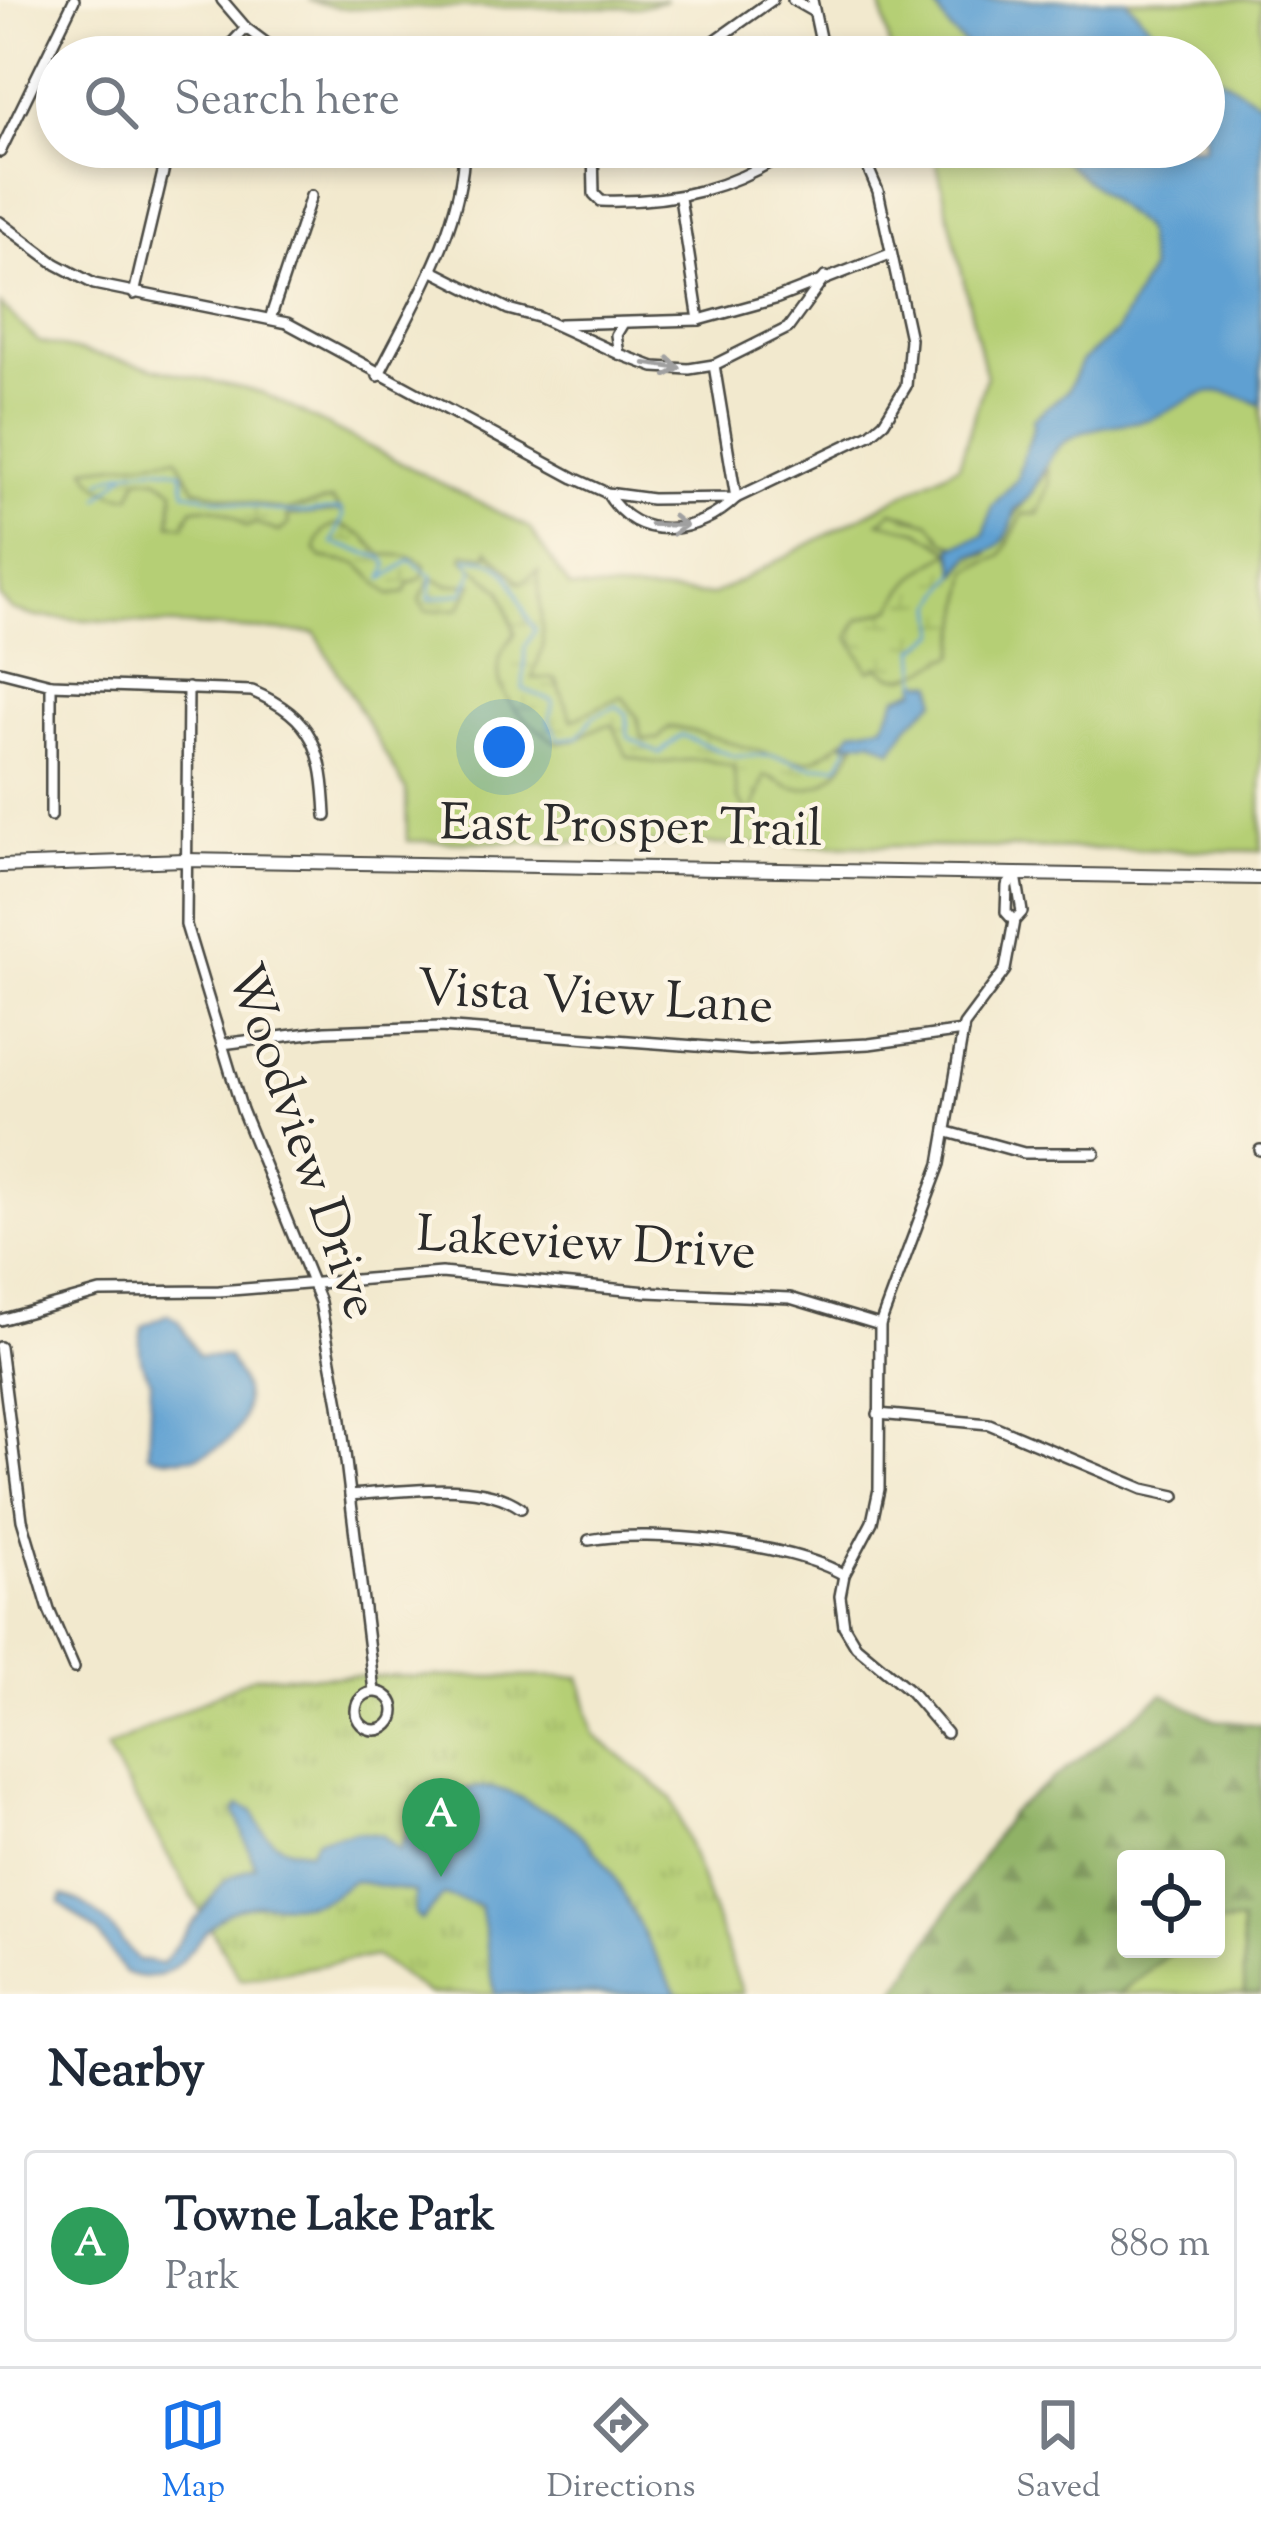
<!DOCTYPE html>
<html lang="en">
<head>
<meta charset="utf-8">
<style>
	body { margin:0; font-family:"Sorts Mill Goudy",serif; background:#f2f2f3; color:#1f2937 }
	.controls { position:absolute; right:36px; bottom:36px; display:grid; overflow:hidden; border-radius:12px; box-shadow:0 6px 18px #0003 }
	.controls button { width:108px; height:108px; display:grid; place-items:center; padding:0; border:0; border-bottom:3px solid #e0e1e3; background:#fff; color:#1f2937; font:60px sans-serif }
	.you { position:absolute; left:504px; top:747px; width:42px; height:42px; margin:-30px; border:9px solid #fff; border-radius:50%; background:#1a73e8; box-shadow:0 0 0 18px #1a73e833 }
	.badge { display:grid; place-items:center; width:78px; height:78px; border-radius:50%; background:#1a73e8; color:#fff; font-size:39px; font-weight:700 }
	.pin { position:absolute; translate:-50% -99px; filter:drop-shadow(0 3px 6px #0008) }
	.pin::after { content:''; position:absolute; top:63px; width:42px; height:36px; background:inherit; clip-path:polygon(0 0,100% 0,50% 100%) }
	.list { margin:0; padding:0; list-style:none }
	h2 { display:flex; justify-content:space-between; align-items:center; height:156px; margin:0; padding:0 48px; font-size:51px }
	h2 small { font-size:39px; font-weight:400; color:#747a83 }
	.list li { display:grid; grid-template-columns:78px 1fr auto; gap:36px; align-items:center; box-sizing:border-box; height:192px; margin:0 24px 24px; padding:0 24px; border:3px solid #e0e1e3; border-radius:12px }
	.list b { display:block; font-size:45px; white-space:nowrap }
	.list p { margin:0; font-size:39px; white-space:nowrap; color:#747a83 }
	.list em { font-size:39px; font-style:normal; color:#747a83 }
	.icon { flex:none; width:66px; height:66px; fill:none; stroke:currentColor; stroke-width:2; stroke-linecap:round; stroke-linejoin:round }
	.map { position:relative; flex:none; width:1261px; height:1994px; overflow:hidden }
	.search { position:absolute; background:#fff; box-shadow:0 6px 18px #0003; left:36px; right:36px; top:36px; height:132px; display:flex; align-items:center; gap:30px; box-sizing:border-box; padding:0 42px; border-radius:66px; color:#747a83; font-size:45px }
	.sheet { height:372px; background:#fff }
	nav { display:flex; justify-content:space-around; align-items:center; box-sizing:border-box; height:168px; border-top:3px solid #e0e1e3; background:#fff; font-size:33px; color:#747a83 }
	nav a { display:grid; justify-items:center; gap:6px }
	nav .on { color:#1a73e8 }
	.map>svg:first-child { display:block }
	.grass { fill:#b5cf75; stroke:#707d50; stroke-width:3 }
	.forest { fill:url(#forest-firs); stroke:#5e6e48; stroke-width:3 }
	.wetland { fill:url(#wetland-marsh); stroke:#707d50; stroke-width:3 }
	.park { fill:url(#park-tufts); stroke:#707d50; stroke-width:3 }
	.water { fill:#5fa0d2; stroke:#45667e; stroke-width:3 }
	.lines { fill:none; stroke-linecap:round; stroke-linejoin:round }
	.stream { stroke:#5fa0d2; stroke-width:3 }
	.minor-casing { stroke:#494843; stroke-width:14 }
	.secondary-casing { stroke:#494843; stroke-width:16 }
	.minor { stroke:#fff; stroke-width:9 }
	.secondary { stroke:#fff; stroke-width:12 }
	.oneway { stroke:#a0a0a0 }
	.labels { text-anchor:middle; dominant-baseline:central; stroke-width:9; stroke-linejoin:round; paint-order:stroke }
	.street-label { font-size:51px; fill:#2b2b2b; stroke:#fcf5e5 }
</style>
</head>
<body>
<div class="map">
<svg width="1261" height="1994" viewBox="0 0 1261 1994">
	<defs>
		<pattern id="forest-firs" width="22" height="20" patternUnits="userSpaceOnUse" patternTransform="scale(3)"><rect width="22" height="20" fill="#90b266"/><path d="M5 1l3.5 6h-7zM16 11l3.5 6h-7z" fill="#769154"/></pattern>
		<pattern id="wetland-marsh" width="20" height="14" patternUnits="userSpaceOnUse" patternTransform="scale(3)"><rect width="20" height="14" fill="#b5cf75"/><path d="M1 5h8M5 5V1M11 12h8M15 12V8" fill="none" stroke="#9cb265"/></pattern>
		<pattern id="park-tufts" width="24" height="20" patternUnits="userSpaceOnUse" patternTransform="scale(3)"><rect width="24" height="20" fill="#b5cf75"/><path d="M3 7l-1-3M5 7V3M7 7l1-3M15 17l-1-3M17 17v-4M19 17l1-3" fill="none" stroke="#9cb265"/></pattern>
	</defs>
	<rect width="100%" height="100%" fill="#fcf5e5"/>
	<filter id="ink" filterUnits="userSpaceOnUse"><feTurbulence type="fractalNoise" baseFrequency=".00833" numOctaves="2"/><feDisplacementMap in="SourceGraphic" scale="24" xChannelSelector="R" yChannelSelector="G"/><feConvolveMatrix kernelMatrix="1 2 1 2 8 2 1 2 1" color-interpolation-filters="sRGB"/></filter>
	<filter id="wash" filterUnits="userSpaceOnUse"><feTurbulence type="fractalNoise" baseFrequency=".004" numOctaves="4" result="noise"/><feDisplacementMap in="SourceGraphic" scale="48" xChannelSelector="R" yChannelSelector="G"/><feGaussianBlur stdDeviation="2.7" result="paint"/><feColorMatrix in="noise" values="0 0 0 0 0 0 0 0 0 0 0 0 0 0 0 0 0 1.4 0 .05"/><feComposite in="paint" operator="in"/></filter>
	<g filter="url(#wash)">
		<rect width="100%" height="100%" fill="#f2e9ce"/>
		<g class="grass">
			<polygon points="308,0 667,0 638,7 340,8"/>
			<path d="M880 0H1261V851C970 846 700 845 407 841L406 790 315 633 37 617 12 610 0 597V304L39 342 263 393 529 528 570 588 713 595 959 465 986 377 933 147H1204V57H892Z"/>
			<polygon points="1241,1922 1245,1994 1118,1994 1176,1949 1216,1949 1216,1924"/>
		</g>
		<polygon class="forest" points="1163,1694 1215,1720 1261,1725 1261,1994 1245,1994 1241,1922 1216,1924 1216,1859 1126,1859 1126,1949 1176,1949 1118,1994 894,1994 1011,1812"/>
		<g class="wetland">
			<path d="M177 457 195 489 285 511 331 500 342 511 287 516 289 524 279 532 256 523 246 527C233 513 212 503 192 509L185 525 170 524 174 490 158 479 139 477 131 496C111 496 94 486 86 468Z"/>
			<path d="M1048 469 1049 485 1038 514H1023L1001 556 969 570 955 655C929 664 904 692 879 667L869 671 849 637 859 619 892 609C908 579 919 570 951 552L958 574 971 555H987Z"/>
			<polygon points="892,511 930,523 946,542 956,545 951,551 919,531 879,522"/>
			<path d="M339 524 365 537 382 555C398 555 411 554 425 565L422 578 409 583 405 593 390 595 358 564 322 558 316 550C316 536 326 526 339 524Z"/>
			<path d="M488 550 521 583 538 571 543 647 532 678 556 679 572 720 622 696 637 717 642 739H658L669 727C704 729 789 768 813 760 824 756 835 746 844 739L847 745 856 743C844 766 826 794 793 788 781 786 777 778 765 776L751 816 738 799 733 767 704 759 655 763 627 756 613 725C592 725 580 743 557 743 530 724 490 699 500 658 502 649 511 641 515 633L501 590 462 558 465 553 487 556Z"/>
			<polygon points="431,578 448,585 473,584 459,609 426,611 419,601"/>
		</g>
		<polygon class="park" points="254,1676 580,1677 594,1735 672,1798 743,1994 428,1994 375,1956 240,1979 106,1749"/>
		<g class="water">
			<polygon points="931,0 1126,0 1179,57 978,57 952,32"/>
			<path d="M1204 67 1261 103V405C1249 400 1231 392 1218 392 1191 392 1174 412 1150 419 1118 427 1090 423 1062 444 1040 462 1042 491 1015 509 1012 535 999 554 971 555L956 574 952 547 984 535 992 506 1018 478C1019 455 1035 438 1033 419L1068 390 1081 362 1116 332 1150 270 1144 229 1067 164 1054 147H1204Z"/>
			<polygon points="917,682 934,683 936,700 908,726 892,751 872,740 844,743 853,730 884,725 897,697 916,690"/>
			<path d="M168 1314 179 1321 198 1356 228 1357C234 1368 242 1379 244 1392 253 1447 190 1469 148 1454L151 1380C139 1367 137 1343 143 1326Z"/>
			<path d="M469 1788C494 1785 511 1791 531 1804 542 1811 555 1813 565 1821 624 1866 638 1938 678 1994H495L480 1906 444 1895 421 1920 415 1914V1892L354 1881C342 1885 336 1896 323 1900 290 1912 254 1894 224 1915 188 1940 178 1994 124 1972L98 1933 60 1903 63 1896C99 1905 115 1934 138 1960L162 1964 225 1880 255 1866 235 1812 239 1805 253 1811C263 1838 279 1850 310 1851L317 1839 355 1832 381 1835 399 1850 419 1807Z"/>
		</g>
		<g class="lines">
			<g class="stream">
				<path d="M102 481C125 468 158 464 182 472L185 491C190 494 282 513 291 513 308 514 324 509 341 510L343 517 332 543 383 558 388 565 383 579 410 560 432 576 429 599 463 593 474 570 467 558C520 557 513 603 535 630L525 647 523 689 553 701 549 722 559 739 579 737 593 717 617 706 627 714 628 737 659 754 681 735 733 756H772L813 767 839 765 849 746"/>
				<polyline points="99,498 128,471"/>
				<polyline points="919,685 916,649 938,633 935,605 956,572"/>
			</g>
		</g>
	</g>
	<g filter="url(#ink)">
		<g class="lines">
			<defs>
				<g id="minor">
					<polyline points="222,0 246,28 285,57"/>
					<polyline points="793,0 814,12"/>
					<polyline points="812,0 824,57"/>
					<polyline points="219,57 246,28"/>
					<polyline points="692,57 772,0"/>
					<path d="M593 147 594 194 601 201C674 203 734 189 794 147"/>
					<polyline points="0,152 74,0"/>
					<polyline points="680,198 699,320"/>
					<polyline points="0,222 56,264 94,284 287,323 574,478 607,493 652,499 736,498 870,434 884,422 906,386 910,339 878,191 859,147"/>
					<polyline points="431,270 508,309 538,317 619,354 654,367 689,369 714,365 788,328 825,277"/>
					<polyline points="134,294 169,147"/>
					<polyline points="270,319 311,196"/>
					<polyline points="560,324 699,320 775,299 890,254"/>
					<polyline points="619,354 616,335 622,325"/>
					<polyline points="714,365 736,498"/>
					<path d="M378 376C413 306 463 227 464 147"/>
					<path d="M607 493C637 544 698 535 736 498"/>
					<path d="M0 671 51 684 252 691C315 718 323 751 326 816"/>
					<polyline points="51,684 51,816"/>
					<polyline points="188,688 186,925 242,1110 320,1302 339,1404 374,1691"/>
					<polyline points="1014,921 1006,912 1007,886 1016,875"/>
					<polyline points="222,1044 325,1031 440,1027 750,1050 869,1044 963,1031"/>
					<polyline points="948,1132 1024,1153 1095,1153"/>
					<polyline points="1260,1150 1261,1150"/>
					<polyline points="0,1320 100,1292 219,1291 441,1273 648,1292 790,1298 880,1325"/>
					<polyline points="0,1347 22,1520 49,1610 74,1668"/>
					<polyline points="878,1414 989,1424 1143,1489 1175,1496"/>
					<path d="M350 1495C399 1492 480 1478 521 1508"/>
					<path d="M589 1540C649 1528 791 1543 844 1575"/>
					<circle cx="375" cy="1711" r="19"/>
					<polyline points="946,1733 909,1690 856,1646 844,1626 840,1596 844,1575 872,1522 879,1489 880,1325 940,1164 964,1025 1005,970 1014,921 1022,912 1016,875"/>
				</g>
				<polyline id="secondary" points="0,866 185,860 1261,878"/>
			</defs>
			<use href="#minor" class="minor-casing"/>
			<use href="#secondary" class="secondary-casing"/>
			<use href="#minor" class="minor"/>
			<use href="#secondary" class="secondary"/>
		</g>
		<defs><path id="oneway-shaft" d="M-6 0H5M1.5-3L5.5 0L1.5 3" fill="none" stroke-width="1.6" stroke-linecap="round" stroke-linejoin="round" transform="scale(3)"/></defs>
		<g class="oneway">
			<use href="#oneway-shaft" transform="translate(663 366) rotate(8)"/>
			<use href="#oneway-shaft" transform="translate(669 525) rotate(2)"/>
		</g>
	</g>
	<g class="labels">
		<g class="street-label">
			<text transform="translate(631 829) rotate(1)">East Prosper Trail</text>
			<text transform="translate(595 1000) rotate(3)">Vista View Lane</text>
			<text transform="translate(300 1142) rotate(71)">Woodview Drive</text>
			<text transform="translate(586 1246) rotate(3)">Lakeview Drive</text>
		</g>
	</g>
</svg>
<div class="controls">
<button><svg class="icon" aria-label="locate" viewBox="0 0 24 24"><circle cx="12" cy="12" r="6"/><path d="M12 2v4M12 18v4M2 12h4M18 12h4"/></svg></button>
</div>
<div class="you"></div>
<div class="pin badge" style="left:441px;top:1877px;background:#2e9e5b">A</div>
<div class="search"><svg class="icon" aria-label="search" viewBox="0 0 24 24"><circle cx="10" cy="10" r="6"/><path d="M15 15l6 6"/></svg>Search here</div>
</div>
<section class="sheet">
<h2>Nearby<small></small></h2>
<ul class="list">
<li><span class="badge" style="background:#2e9e5b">A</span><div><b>Towne Lake Park</b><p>Park</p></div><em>880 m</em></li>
</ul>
</section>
<nav>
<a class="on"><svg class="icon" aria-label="map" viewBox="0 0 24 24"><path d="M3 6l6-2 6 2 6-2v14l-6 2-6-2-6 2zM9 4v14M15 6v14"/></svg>Map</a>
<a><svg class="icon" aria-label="directions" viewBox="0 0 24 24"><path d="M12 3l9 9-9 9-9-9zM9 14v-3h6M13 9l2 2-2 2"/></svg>Directions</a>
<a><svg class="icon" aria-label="saved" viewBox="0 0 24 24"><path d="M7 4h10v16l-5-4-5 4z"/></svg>Saved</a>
</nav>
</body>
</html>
